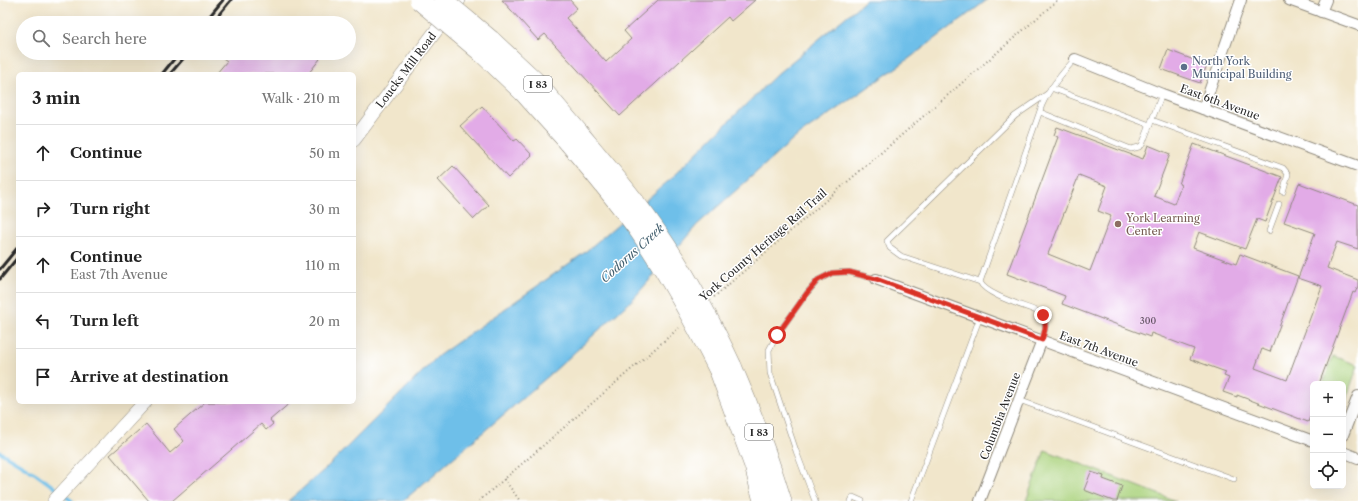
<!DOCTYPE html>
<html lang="en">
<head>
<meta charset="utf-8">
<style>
	body { margin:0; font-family:"Libre Caslon Text",serif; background:#f2f2f2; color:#222 }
	.controls { position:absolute; right:12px; bottom:12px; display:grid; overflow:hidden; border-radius:6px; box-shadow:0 4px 16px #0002 }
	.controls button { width:36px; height:36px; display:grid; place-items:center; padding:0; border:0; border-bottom:1px solid #e0e0e0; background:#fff; color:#222; font:20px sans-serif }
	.stop { position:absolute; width:12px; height:12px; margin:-9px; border:3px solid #d93025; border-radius:50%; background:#fff }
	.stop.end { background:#d93025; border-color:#fff; box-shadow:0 1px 4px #0008 }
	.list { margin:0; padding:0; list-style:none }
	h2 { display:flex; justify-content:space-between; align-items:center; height:52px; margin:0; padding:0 16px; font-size:17px }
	h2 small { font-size:13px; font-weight:400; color:#767676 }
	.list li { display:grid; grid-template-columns:26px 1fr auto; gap:12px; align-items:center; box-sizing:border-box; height:56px; padding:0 16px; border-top:1px solid #e0e0e0 }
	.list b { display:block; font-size:15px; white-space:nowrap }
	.list p { margin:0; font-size:13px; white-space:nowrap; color:#767676 }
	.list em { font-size:13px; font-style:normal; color:#767676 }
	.icon { flex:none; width:22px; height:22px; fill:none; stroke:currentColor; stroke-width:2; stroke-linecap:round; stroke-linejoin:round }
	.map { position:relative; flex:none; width:1358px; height:501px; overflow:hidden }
	.search { position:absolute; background:#fff; box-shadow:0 4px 16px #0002; left:16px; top:16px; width:340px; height:44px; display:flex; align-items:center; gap:10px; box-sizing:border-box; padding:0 14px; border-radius:22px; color:#767676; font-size:15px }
	.panel { position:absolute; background:#fff; box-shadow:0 4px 16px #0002; left:16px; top:72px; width:340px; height:332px; border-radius:6px }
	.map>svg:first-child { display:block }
	.green { fill:#abd37e; stroke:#6b7f54 }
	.water { fill:#6ebfe9; stroke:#4c758a }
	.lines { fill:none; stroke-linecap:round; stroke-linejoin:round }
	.stream { stroke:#6ebfe9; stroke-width:3.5 }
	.building { fill:#e2abe7; fill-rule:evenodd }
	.service-casing { stroke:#8e887b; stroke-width:6 }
	.minor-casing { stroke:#8e887b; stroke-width:12 }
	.tertiary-casing { stroke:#8e887b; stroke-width:14 }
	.motorway-casing { stroke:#8e887b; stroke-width:20 }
	.path { stroke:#8e887b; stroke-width:2; stroke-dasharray:1 3; stroke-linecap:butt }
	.service { stroke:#fff; stroke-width:5 }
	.minor { stroke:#fff; stroke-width:10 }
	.tertiary { stroke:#fff; stroke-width:13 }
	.motorway { stroke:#fff; stroke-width:19 }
	.rail { stroke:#2b2b2b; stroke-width:3 }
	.motorway-bridge-casing { stroke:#8e887b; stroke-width:20; stroke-linecap:butt }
	.motorway-bridge { stroke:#fff; stroke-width:19 }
	.route { stroke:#d93025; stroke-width:5 }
	.service-dot { fill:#5c6f8a; stroke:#fff; stroke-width:1.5 }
	.education-dot { fill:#8d6e63; stroke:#fff; stroke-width:1.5 }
	.labels { text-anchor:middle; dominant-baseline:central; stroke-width:3; stroke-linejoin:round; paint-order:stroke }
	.number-label { font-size:9px; fill:#594b5a }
	.shield { fill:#fff; stroke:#6b6b6b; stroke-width:1 }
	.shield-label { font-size:10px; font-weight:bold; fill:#2b2b2b }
	.service-label { font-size:11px; fill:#4e5e75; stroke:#fff; text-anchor:start }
	.street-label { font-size:11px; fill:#2b2b2b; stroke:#fff }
	.education-label { font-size:11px; fill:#785e54; stroke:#fff; text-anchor:start }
	.water-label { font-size:12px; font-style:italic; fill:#425f6e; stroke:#fff }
</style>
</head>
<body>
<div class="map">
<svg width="1358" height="501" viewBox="0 0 1358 501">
	<rect width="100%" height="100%" fill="#fff"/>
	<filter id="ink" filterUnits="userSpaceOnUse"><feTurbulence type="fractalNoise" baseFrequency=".025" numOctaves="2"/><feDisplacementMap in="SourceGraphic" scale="8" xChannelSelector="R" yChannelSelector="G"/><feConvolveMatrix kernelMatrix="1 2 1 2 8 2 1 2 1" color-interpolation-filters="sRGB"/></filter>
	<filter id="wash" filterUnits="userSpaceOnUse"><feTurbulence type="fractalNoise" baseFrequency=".012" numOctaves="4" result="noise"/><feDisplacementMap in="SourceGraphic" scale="16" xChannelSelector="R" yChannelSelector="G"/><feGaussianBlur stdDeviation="0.9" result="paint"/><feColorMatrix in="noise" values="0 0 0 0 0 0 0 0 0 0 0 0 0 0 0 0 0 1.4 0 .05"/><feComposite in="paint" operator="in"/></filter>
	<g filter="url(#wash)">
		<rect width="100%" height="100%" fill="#f1e6cb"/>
		<g class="green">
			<polygon points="1333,356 1358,365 1343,408 1343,384 1323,384"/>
			<polygon points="1045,450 1176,501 1026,501"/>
		</g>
		<polygon class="water" points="866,0 987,0 903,63 795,138 697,225 634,298 552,373 403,501 288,501 324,470 438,356 584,253 666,183 777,74"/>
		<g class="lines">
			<g class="stream">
				<polyline points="0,452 36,474 59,491"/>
				<polyline points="64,495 72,501"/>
			</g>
		</g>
		<g id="blocks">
			<g class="building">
				<polygon points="502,0 570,0 577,8 566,18 606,62 631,39 624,31 658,0 755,0 731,21 728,17 620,116 545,34 538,40"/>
				<polygon points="1168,50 1207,65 1200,83 1161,69"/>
				<polygon points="227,53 313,53 320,59 308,74 216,74 227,61 223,58"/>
				<polygon points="482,106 514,141 517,139 532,155 508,178 460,126"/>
				<path d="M1057 127 1143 159 1148 145 1170 154 1154 196 1174 204 1181 185 1179 184 1194 144 1282 177 1265 222 1257 219 1245 249 1199 232 1193 248 1236 264 1240 254 1298 276 1270 352 1262 349 1255 368 1287 380 1322 286 1298 278 1315 233 1284 222 1299 183 1358 205V249L1337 242 1327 268 1358 280V286L1355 293 1353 292 1319 384H1313V400L1310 407 1313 409 1308 422 1237 395V397L1223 392 1229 378 1224 376 1226 372 1190 359 1194 349 1151 333 1150 337 1062 304 1065 296 1007 274 1058 137 1054 135ZM1079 175 1107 186 1098 211 1111 216 1090 271 1048 254Z"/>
				<polygon points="453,166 489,205 474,219 438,180"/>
				<polygon points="205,402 291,402 270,420 273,424 266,430 261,424 172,501 149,501 110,455 146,424 170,453 184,441 174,429"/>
				<polygon points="1091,472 1104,476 1103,479 1122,486 1117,501 1113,501 1084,490"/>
			</g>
		</g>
	</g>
	<g filter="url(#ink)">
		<use href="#blocks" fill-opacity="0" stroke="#8e887b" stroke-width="1"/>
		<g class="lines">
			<defs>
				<g id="service">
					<polyline points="1051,88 1150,125"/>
					<polyline points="1040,112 1131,149 1139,147 1142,145 1162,94"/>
					<polyline points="1152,120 1283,168 1288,174 1283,192"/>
					<polyline points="1269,231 1279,204"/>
					<polyline points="980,282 901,256 890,248 887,241 1015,116 1047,94"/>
					<path d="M1042 340C1045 330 1049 320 1039 312 1025 306 986 295 980 282L1042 105C1050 87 1062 73 1075 59"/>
					<polyline points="1019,400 1234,479"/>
					<polyline points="815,501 796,451 770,373 769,350 777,335 807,293 818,280 832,273 849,272 876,279"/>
					<polyline points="851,501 853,497 862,501"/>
					<polyline points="911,501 980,317"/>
				</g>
				<g id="minor">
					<polyline points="1289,0 1358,25"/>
					<polyline points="1321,12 1326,0"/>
					<polyline points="1075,59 1162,94 1358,166"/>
					<polyline points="1203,109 1241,0"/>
					<polyline points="876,279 1313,441"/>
					<polyline points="1343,435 1358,396"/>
					<polyline points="1343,452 1358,458"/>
					<polyline points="980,501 1042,340"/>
				</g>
				<g id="tertiary">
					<polyline points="354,140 459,0"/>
					<polyline points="54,501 145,402"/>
				</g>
				<g id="motorway">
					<polyline points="491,40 535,81 579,133"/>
					<polyline points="481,52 523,92 569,143"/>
					<path d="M732 366C751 410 768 455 782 501"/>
					<polyline points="719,371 754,466 763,501"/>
				</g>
			</defs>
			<use href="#service" class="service-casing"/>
			<use href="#minor" class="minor-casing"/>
			<use href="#tertiary" class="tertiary-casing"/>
			<use href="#motorway" class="motorway-casing"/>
			<g class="path">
				<polyline points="714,297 1058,0"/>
				<polyline points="504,479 520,501"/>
				<polyline points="479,501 679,328"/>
			</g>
			<use href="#service" class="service"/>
			<use href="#minor" class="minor"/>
			<use href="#tertiary" class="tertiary"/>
			<use href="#motorway" class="motorway"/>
			<g class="rail">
				<polyline points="204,23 223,0"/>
				<polyline points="212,23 231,0"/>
				<polyline points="162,74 179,53"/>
				<polyline points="170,74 188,53"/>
				<polyline points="0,269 18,247"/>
				<polyline points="0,279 18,257"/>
			</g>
			<defs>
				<g id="motorway-bridge">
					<polyline points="419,0 481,52"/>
					<polyline points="443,0 491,40"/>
					<path d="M579 133C613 174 648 215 676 261 697 295 715 330 732 366"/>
					<path d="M569 143C593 172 617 200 639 231 669 275 695 323 719 371"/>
				</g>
			</defs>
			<use href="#motorway-bridge" class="motorway-bridge-casing"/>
			<use href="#motorway-bridge" class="motorway-bridge"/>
		</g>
	</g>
	<g class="lines" filter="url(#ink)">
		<path class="route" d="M777 335 807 293 818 280 832 273 849 272 876 279 1042 340C1045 331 1047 324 1043 315"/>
	</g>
	<circle class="service-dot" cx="1184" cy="67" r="4"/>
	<circle class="education-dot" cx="1118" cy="224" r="4"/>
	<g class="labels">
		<g class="number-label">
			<text x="1148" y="320">300</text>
		</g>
		<g class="shield">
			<rect x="524" y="76" width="28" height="16" rx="3"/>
			<rect x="745" y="424" width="28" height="16" rx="3"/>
		</g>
		<g class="shield-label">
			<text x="538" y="84">I 83</text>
			<text x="759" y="432">I 83</text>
		</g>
		<g class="service-label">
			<text x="1192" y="61">North York<tspan x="1192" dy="13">Municipal Building</tspan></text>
		</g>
		<g class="street-label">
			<text transform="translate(406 70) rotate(-53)">Loucks Mill Road</text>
			<text transform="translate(1220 102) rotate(20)">East 6th Avenue</text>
			<text transform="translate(763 245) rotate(-41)">York County Heritage Rail Trail</text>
			<text transform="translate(1099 349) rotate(20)">East 7th Avenue</text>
			<text transform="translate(1000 416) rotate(-69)">Columbia Avenue</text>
		</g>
		<g class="education-label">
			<text x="1126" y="218">York Learning<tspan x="1126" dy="13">Center</tspan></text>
		</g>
		<g class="water-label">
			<text transform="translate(632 253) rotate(-42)">Codorus Creek</text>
		</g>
	</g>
</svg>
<div class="controls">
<button>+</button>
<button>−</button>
<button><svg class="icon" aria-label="locate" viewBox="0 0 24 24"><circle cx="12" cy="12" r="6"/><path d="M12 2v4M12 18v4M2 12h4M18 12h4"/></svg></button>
</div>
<div class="stop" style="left:777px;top:335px"></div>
<div class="stop end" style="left:1043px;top:315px"></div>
<div class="search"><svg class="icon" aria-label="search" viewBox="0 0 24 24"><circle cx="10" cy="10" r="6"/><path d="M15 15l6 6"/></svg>Search here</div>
<section class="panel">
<h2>3 min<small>Walk · 210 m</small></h2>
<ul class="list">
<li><svg class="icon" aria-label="ahead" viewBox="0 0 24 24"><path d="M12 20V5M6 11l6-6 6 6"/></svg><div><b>Continue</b></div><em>50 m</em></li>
<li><svg class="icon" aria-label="right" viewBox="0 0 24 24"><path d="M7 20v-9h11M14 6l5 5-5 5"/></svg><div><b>Turn right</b></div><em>30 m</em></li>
<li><svg class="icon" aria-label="ahead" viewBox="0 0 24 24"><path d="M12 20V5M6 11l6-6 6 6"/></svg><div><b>Continue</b><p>East 7th Avenue</p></div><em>110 m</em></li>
<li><svg class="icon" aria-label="left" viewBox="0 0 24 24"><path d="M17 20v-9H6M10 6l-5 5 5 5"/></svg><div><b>Turn left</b></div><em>20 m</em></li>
<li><svg class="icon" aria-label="arrive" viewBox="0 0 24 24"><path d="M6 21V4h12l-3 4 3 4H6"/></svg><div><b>Arrive at destination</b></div></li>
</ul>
</section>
</div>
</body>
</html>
